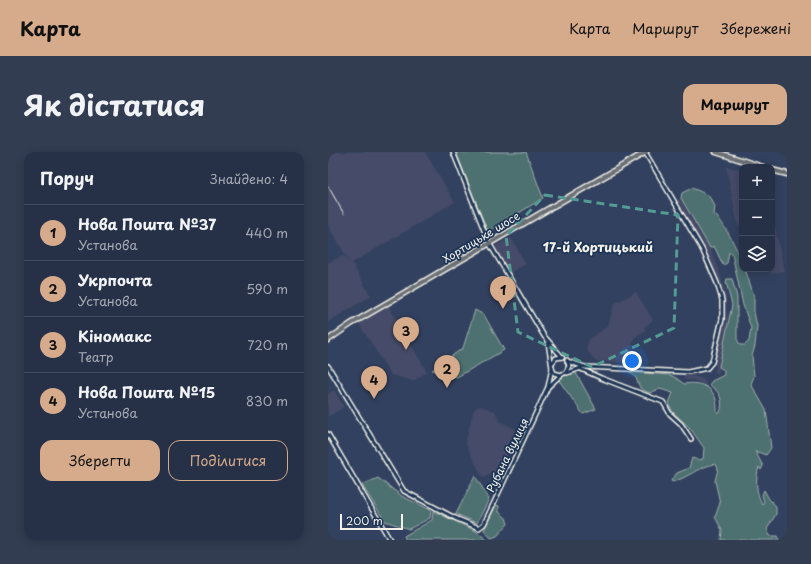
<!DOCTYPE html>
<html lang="uk">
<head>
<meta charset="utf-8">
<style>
	body { margin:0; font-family:"Playpen Sans",sans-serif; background:#323d52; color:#f1f3f6 }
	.controls { position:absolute; right:12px; top:12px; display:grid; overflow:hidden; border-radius:8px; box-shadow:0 2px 10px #0003 }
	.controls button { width:36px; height:36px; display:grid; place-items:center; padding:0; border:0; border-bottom:1px solid #424c60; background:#263147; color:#f1f3f6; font:20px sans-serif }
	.scale { position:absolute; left:12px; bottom:10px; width:63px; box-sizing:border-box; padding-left:4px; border:2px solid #f4f1e8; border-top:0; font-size:11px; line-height:14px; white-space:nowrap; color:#f4f1e8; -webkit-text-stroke:3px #1d3557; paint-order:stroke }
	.you { position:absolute; left:304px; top:209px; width:14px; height:14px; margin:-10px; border:3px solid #fff; border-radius:50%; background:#1a73e8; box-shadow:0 0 0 6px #1a73e833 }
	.badge { display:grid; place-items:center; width:26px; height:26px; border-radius:50%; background:#d6ab8b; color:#111; font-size:13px; font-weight:700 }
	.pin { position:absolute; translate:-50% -33px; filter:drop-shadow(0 1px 2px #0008) }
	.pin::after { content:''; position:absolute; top:21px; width:14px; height:12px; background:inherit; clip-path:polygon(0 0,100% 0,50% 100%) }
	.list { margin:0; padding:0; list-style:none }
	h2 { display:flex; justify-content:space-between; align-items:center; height:52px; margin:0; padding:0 16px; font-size:17px }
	h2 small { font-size:13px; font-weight:400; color:#a4a9b4 }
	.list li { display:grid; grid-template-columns:26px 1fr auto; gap:12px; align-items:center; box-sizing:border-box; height:56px; padding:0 16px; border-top:1px solid #424c60 }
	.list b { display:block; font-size:15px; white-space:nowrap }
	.list p { margin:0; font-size:13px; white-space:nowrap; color:#a4a9b4 }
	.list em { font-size:13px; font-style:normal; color:#a4a9b4 }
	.actions { display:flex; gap:8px; padding:12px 16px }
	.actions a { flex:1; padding:9px 0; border:1px solid #d6ab8b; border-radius:12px; text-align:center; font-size:14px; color:#d6ab8b }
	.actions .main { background:#d6ab8b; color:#111 }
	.icon { flex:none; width:22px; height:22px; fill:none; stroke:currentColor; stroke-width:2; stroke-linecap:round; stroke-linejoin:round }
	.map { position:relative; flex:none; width:459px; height:388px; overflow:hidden; border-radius:12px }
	header { display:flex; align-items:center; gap:24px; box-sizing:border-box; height:56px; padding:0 20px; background:#d6ab8b; color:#111 }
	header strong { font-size:19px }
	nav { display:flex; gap:22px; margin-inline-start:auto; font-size:14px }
	.intro { display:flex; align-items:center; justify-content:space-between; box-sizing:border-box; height:96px; padding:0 24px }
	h1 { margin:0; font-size:28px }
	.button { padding:10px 18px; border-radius:12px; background:#d6ab8b; color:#111; font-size:14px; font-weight:700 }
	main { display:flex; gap:24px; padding:0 24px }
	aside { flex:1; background:#263147; border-radius:12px; box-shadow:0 2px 10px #0003 }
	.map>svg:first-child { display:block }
	.built { fill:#444c68 }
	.green { fill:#4e6f70; stroke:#a1b0ac }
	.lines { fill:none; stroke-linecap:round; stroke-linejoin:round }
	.minor-casing { stroke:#f4f1e8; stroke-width:6 }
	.major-casing { stroke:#f4f1e8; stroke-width:7 }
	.minor { stroke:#1d3557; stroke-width:3 }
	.major { stroke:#6a7074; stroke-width:4 }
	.rail { stroke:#f4f1e8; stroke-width:1 }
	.marked { fill:none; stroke:#549b93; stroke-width:3; stroke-dasharray:8 5; stroke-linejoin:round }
	.labels { text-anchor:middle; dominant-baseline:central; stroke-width:3.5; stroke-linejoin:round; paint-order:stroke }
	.street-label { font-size:11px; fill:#f4f1e8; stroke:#1d3557 }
	.quarter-label { font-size:13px; font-weight:bold; fill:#f4f1e8; stroke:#1d3557 }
</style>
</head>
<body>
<header>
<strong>Карта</strong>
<nav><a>Карта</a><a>Маршрут</a><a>Збережені</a></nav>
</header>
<div class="intro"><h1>Як дістатися</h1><a class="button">Маршрут</a></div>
<main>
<aside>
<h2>Поруч<small>Знайдено: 4</small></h2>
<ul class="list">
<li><span class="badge">1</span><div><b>Нова Пошта №37</b><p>Установа</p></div><em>440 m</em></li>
<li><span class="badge">2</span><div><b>Укрпочта</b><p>Установа</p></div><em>590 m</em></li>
<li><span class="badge">3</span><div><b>Кіномакс</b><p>Театр</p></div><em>720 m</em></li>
<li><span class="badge">4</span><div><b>Нова Пошта №15</b><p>Установа</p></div><em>830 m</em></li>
</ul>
<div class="actions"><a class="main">Зберегти</a><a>Поділитися</a></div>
</aside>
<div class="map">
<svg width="459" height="388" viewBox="0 0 459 388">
	<rect width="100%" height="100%" fill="#32415f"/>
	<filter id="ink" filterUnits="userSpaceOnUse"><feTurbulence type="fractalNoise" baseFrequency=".025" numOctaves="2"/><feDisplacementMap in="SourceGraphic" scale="8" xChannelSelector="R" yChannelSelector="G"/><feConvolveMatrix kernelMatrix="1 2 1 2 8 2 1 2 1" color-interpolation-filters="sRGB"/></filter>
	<g filter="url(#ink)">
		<g class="built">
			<polygon points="0,0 97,0 127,50 24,111 43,144 0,170 0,111 16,103 23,112 0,74"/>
			<polygon points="398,14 414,18 414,72 410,74"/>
			<polygon points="353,46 382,96 391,118 398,144 400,167 391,221 387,221 388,213 385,212 395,169 394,145 387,119 348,49"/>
			<polygon points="444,60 456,119 444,122 442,117 444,117"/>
			<polygon points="183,86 198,112 182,121 167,94"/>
			<polygon points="308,140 325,168 316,175 318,178 307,185 304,193 311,208 310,212 267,209 258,197 261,187 280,174 286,152"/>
			<polygon points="60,153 99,220 85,229 63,223 31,172"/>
			<polygon points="355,223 363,223 378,228 377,233 365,228 356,228"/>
			<polygon points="6,238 16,255 0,265 0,242"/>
			<polygon points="152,254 167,259 172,269 191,279 170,325 166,320 155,326 137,291 146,257"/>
		</g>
		<g class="green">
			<polygon points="128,0 198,0 215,46 160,80"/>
			<path d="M364 36 380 43 387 54 386 62C396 70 414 104 414 117H417L426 144V160L429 174 427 194 424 204 426 224 423 232 438 258 443 296 438 303 427 299 435 314 433 318 431 315C427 327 428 341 434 352L436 350 434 343 436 338 441 347 448 354V362L439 377 442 384H450L451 388H393L394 378 387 365 392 351 387 329 390 317 388 312C371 314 360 326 344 330L343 328 349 321 361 316 364 306 370 308 375 307 376 296 362 276 344 259 341 251 345 241 332 237 321 241 312 236 308 226 302 220 342 223 348 226 356 232C367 230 382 232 387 245 389 249 389 256 389 261H392C396 248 392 239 381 233L384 229 396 223V218L391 215 404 153 398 130 399 127H404L409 145V187L412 193H417L421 189 423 176 415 153 404 102 401 100 399 111 395 113 386 94 382 96 353 46 354 41Z"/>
			<polygon points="147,158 156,163 176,198 129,225 104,218 135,196"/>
			<polygon points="248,221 268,257 255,262 230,227 235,224"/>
			<polygon points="147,324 161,347 149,371 128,362"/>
			<polygon points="50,326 75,345 103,358 102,366 81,377 57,369 34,333"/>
			<polygon points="168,353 171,354 171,360 178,366 180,372 169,384 163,386 156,378"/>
			<polygon points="105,359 148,379 159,388 78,388 76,384 104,368"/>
		</g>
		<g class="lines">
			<defs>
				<g id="minor">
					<polyline points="125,0 161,91 216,184 234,205"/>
					<polyline points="220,190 224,216 226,221 233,223 238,220 241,214 239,208"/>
					<polyline points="239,209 257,215 360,220 379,216 384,210 394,167 394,148 389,131 374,97 317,0"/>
					<polyline points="224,211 228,206 234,205"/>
					<polyline points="0,214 76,339 127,366 151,376 156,372 220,235 224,216"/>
					<polyline points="253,217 273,226 335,250 342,262 353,272 363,287"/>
					<polyline points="239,221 253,216"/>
					<polyline points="221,234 233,223"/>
					<polyline points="0,282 62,388"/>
				</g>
				<g id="major">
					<polyline points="388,0 435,15"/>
					<polyline points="444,18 459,22"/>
					<polyline points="0,188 23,172 318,0"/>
				</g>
			</defs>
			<use href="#minor" class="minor-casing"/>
			<use href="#major" class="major-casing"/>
			<use href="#minor" class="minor"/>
			<use href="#major" class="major"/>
			<polyline class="rail" points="0,34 16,62"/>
		</g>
	</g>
	<path class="marked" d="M217 43 350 63 346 176 264 215 190 180 178 84Z"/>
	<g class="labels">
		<g class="street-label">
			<text transform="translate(153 85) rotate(-31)">Хортицьке шосе</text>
			<text transform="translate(179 303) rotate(-64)">Рубана вулиця</text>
		</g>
		<g class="quarter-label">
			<text x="270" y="94">17-й Хортицький</text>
		</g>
	</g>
</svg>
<div class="controls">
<button>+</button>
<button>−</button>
<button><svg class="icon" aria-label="layers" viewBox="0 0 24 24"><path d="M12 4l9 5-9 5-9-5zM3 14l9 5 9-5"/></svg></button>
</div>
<div class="scale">200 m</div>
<div class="you"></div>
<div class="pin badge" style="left:175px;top:157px">1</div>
<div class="pin badge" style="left:119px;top:236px">2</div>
<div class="pin badge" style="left:78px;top:198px">3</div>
<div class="pin badge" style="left:46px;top:247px">4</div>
</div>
</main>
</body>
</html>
